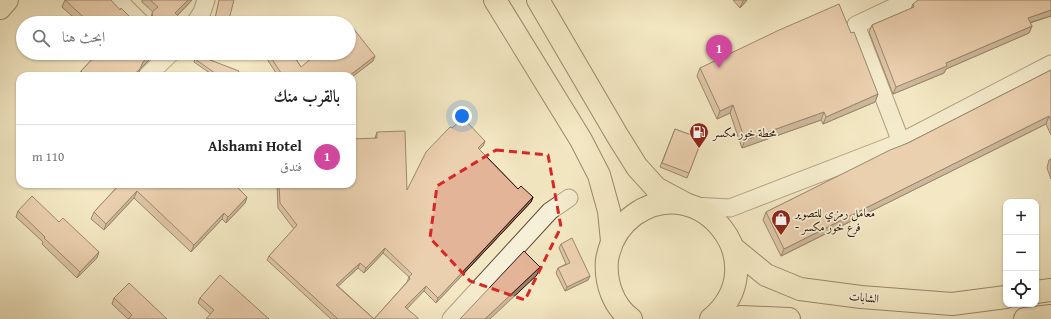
<!DOCTYPE html>
<html lang="ar">
<head>
<meta charset="utf-8">
<style>
	body { margin:0; font-family:"Gentium Book Plus",Amiri,serif; background:#f6f6f6; color:#222; direction:rtl }
	.controls { position:absolute; right:12px; bottom:12px; display:grid; overflow:hidden; border-radius:8px; box-shadow:0 1px 3px #0004 }
	.controls button { width:36px; height:36px; display:grid; place-items:center; padding:0; border:0; border-bottom:1px solid #e0e0e0; background:#fff; color:#222; font:20px sans-serif }
	.you { position:absolute; left:462px; top:116px; width:14px; height:14px; margin:-10px; border:3px solid #fff; border-radius:50%; background:#1a73e8; box-shadow:0 0 0 6px #1a73e833 }
	.badge { display:grid; place-items:center; width:26px; height:26px; border-radius:50%; background:#111827; color:#fff; font-size:13px; font-weight:700 }
	.pin { position:absolute; translate:-50% -33px; filter:drop-shadow(0 1px 2px #0008) }
	.pin::after { content:''; position:absolute; top:21px; width:14px; height:12px; background:inherit; clip-path:polygon(0 0,100% 0,50% 100%) }
	.list { margin:0; padding:0; list-style:none }
	h2 { display:flex; justify-content:space-between; align-items:center; height:52px; margin:0; padding:0 16px; font-size:17px }
	h2 small { font-size:13px; font-weight:400; color:#767676 }
	.list li { display:grid; grid-template-columns:26px 1fr auto; gap:12px; align-items:center; box-sizing:border-box; height:64px; padding:0 16px; border-top:1px solid #e0e0e0 }
	.list b { display:block; font-size:15px; white-space:nowrap }
	.list p { margin:0; font-size:13px; white-space:nowrap; color:#767676 }
	.list em { font-size:13px; font-style:normal; color:#767676 }
	.icon { flex:none; width:22px; height:22px; fill:none; stroke:currentColor; stroke-width:2; stroke-linecap:round; stroke-linejoin:round }
	.map { position:relative; flex:none; width:1051px; height:319px; overflow:hidden; direction:ltr }
	.search { position:absolute; background:#fff; box-shadow:0 1px 3px #0004; left:16px; top:16px; width:340px; height:44px; display:flex; align-items:center; gap:10px; box-sizing:border-box; padding:0 14px; border-radius:22px; color:#767676; font-size:15px }
	.panel { position:absolute; background:#fff; box-shadow:0 1px 3px #0004; left:16px; top:72px; width:340px; height:116px; border-radius:12px; direction:rtl }
	.map>svg:first-child { display:block }
	.lines { fill:none; stroke-linecap:round; stroke-linejoin:round }
	.minor-casing { stroke:#614a37; stroke-width:19 }
	.major-casing { stroke:#301508; stroke-width:24 }
	.highway-casing { stroke:#301508; stroke-width:24 }
	.minor { stroke:#f7f0d8; stroke-width:17 }
	.major { stroke:#f3e8c3; stroke-width:22 }
	.highway { stroke:#f3e8c3; stroke-width:22 }
	.wall { fill:#c39b82; stroke:#301508 }
	.shaded-wall { fill:#9f7e6a; stroke:#301508 }
	.building { fill:#e3b497; stroke:#301508 }
	.marked { fill:none; stroke:#d62828; stroke-width:3; stroke-dasharray:8 5; stroke-linejoin:round }
	.labels { text-anchor:middle; dominant-baseline:central; stroke-width:3.5; stroke-linejoin:round; paint-order:stroke }
	.poi-label { font-size:12px; fill:#301508; stroke:#f7f0d8; text-anchor:start }
	.street-label { font-size:12px; fill:#301508; stroke:#f7f0d8 }
</style>
</head>
<body>
<div class="map">
<svg width="1051" height="319" viewBox="0 0 1051 319">
	<rect width="100%" height="100%" fill="#f3e8c3"/>
	<filter id="stains"><feTurbulence type="fractalNoise" baseFrequency=".005" numOctaves="4"/><feColorMatrix values="0 0 0 0 .2 0 0 0 0 .09 0 0 0 0 .02 0 0 0 .5 -.17"/></filter>
	<radialGradient id="worn" r=".72"><stop offset=".6" stop-color="#630" stop-opacity="0"/><stop offset="1" stop-color="#630" stop-opacity=".3"/></radialGradient>
	<g class="lines">
		<defs>
			<g id="minor">
				<polyline points="118,0 141,23"/>
				<polyline points="195,23 202,12 206,0"/>
				<polyline points="147,76 171,53"/>
				<polyline points="901,142 856,25 909,0"/>
				<polyline points="693,206 730,208 901,142 1051,64"/>
				<polyline points="451,319 550,211 569,198"/>
			</g>
			<g id="major">
				<polyline points="495,0 581,140 599,175 609,211 612,241"/>
				<polyline points="538,0 617,135 637,167 656,188 684,203"/>
				<polyline points="733,248 766,275 800,289 861,297 952,304 1006,297"/>
				<polyline points="1036,292 1051,290"/>
				<path d="M631 319C613 306 605 282 607 260 610 242 619 226 634 215 700 168 777 264 711 319"/>
				<polyline points="730,319 741,317 789,319"/>
				<polyline points="1025,319 1051,316"/>
			</g>
			<polyline id="highway" points="0,8 7,0"/>
		</defs>
		<use href="#minor" class="minor-casing"/>
		<use href="#major" class="major-casing"/>
		<use href="#highway" class="highway-casing"/>
		<use href="#minor" class="minor"/>
		<use href="#major" class="major"/>
		<use href="#highway" class="highway"/>
	</g>
	<g class="wall">
		<polygon points="65,0 120,10 136,23 80,23 62,7"/>
		<polygon points="142,0 192,0 177,16 183,21 182,23 150,23 150,19 153,12 142,2"/>
		<polygon points="733,0 747,0 740,8"/>
		<polygon points="1051,0 1051,16 1030,23 1032,26 1029,33 946,69 944,73 893,94 869,32 872,25 911,9 913,4"/>
		<polygon points="98,53 156,53 140,69 137,76 79,76 81,71"/>
		<polygon points="263,53 292,53 301,67 373,61 352,76 278,76"/>
		<polygon points="195,59 238,74 237,76 214,76 194,62"/>
		<polygon points="700,68 878,94 875,102 823,124 821,120 742,148 730,113 717,119 697,76"/>
		<polygon points="1051,70 1051,135 1046,124 781,256 763,220 766,212 908,143"/>
		<polygon points="452,128 485,141 483,146 479,149 518,189 533,197 531,202 436,303 424,291 374,319 407,282 409,277 383,253 364,273 358,268 338,286 374,319 331,319 267,260 269,256 294,229 278,208 277,184 352,184 375,138 377,132 407,190"/>
		<polygon points="675,129 702,139 687,178 660,167"/>
		<polygon points="20,144 20,152 18,150"/>
		<polygon points="1051,159 1051,179 1047,168 1049,160"/>
		<polygon points="120,184 234,184 247,197 245,203 226,223 222,219 191,252 134,198 104,230 91,219 94,212"/>
		<polygon points="18,211 97,258 77,278 42,244 43,242 16,217"/>
		<polygon points="561,244 590,276 588,280 565,291 556,273 558,268 566,264 559,248"/>
		<polygon points="114,298 167,319 128,319 112,304"/>
		<polygon points="200,298 269,319 210,314 198,303"/>
	</g>
	<g class="shaded-wall">
		<polygon points="188,0 192,0 173,20 175,13"/>
		<polygon points="744,0 747,0 740,8 743,1"/>
		<polygon points="1051,10 1051,16 1025,24 1028,18"/>
		<polygon points="1032,26 1029,33 946,69 944,73 893,94 896,87 946,63"/>
		<polygon points="152,53 156,53 140,69 137,76 132,76 143,62"/>
		<polygon points="375,56 373,61 352,77 352,76 349,76"/>
		<polygon points="878,94 875,102 823,124 826,117"/>
		<polygon points="733,105 730,113 717,119 720,111"/>
		<polygon points="824,112 821,120 742,148 745,140"/>
		<polygon points="1049,116 1046,124 781,256 784,249"/>
		<polygon points="485,141 483,146 476,153 478,148"/>
		<polygon points="137,191 134,198 104,230 106,224"/>
		<polygon points="247,197 245,203 226,223 228,217"/>
		<polygon points="533,197 531,202 436,303 438,298"/>
		<polygon points="224,213 222,219 191,252 194,245"/>
		<polygon points="385,248 383,253 364,273 366,268"/>
		<polygon points="99,252 97,258 77,278 80,272"/>
		<polygon points="360,263 358,268 334,290 336,285"/>
		<polygon points="540,267 537,275 490,319 485,319"/>
		<polygon points="590,276 588,280 565,291 567,287"/>
		<polygon points="426,286 424,291 404,312 405,307"/>
	</g>
	<g class="building">
		<polygon points="65,0 111,0 120,10 121,8 136,23 90,23"/>
		<polygon points="150,0 188,0 175,13 183,21 181,23 151,23 153,19 152,12 158,7"/>
		<polygon points="219,0 234,0 228,23 214,23"/>
		<polygon points="918,0 1051,0 1051,10 1028,18 1032,26 946,63 947,66 896,87 872,25 914,7 913,4"/>
		<polygon points="839,4 851,33 854,32 878,94 826,117 824,112 745,140 733,105 720,111 700,68 777,31"/>
		<polygon points="353,28 375,56 349,76 283,76 268,53 292,53 301,67 318,53 349,53 349,31"/>
		<polygon points="98,53 152,53 143,62 140,69 132,76 86,76 81,71"/>
		<polygon points="197,55 239,71 236,76 219,76 195,59"/>
		<polygon points="1051,70 1051,121 1049,116 784,249 766,212 890,150 908,143"/>
		<polygon points="463,118 485,141 478,148 518,189 521,186 533,197 438,298 426,286 405,307 418,318 418,319 374,319 410,279 409,277 412,274 385,248 366,268 360,263 336,285 374,319 338,319 269,256 297,225 280,203 279,184 352,184 352,139 377,138 377,132 405,131 407,190 426,152 450,127 452,128"/>
		<polygon points="675,129 702,139 689,173 662,163"/>
		<polygon points="120,184 234,184 247,197 228,217 224,213 194,245 137,191 106,224 94,212"/>
		<polygon points="32,196 59,222 63,218 99,252 80,272 44,238 45,237 18,211"/>
		<polygon points="572,238 590,276 567,287 558,268 570,263 561,244"/>
		<polygon points="524,251 540,267 485,319 460,319"/>
		<polygon points="220,275 269,319 206,319 214,310 200,298"/>
		<polygon points="129,283 167,319 128,319 132,315 114,298"/>
	</g>
	<path d="M0 0H1051V319H0ZM496 150 548 155 561 227 525 300 470 281 430 238 437 186Z" fill="#f3e8c3" fill-opacity=".55" fill-rule="evenodd"/>
	<path class="marked" d="M496 150 548 155 561 227 525 300 470 281 430 238 437 186Z"/>
	<defs>
		<symbol id="fuel-pin" viewBox="-11 -11 22 30"><path d="M0 17L-7.5 6A9.5 9.5 0 1 1 7.5 6Z" fill="#8f2418" stroke="#f7f0d8"/><path d="M-5.5-6h7V0h2V4h1.3V-2.5L3-4.5l.8-.8L6-3V5H2.5V1h-1V6h-7ZM-4.2-4.7v3.2H.2V-4.7Z" fill="#fff"/></symbol>
		<symbol id="shop-pin" viewBox="-11 -11 22 30"><path d="M0 17L-7.5 6A9.5 9.5 0 1 1 7.5 6Z" fill="#8f2418" stroke="#f7f0d8"/><path d="M-5-2.5h2.3a2.7 3.5 0 0 1 5.4 0H5L5.5 6h-11ZM-1.5-2.5h3a1.5 2.3 0 0 0-3 0Z" fill="#fff"/></symbol>
	</defs>
	<g fill-rule="evenodd">
		<use href="#fuel-pin" x="688" y="121" width="22" height="30"/>
		<use href="#shop-pin" x="770" y="208" width="22" height="30"/>
	</g>
	<g class="labels">
		<g class="poi-label">
			<text x="713" y="132">محطة خور مكسر</text>
			<text x="795" y="212">معامل رمزي للتصوير<tspan x="795" dy="14">- فرع خور مكسر</tspan></text>
		</g>
		<g class="street-label">
			<text transform="translate(864 297) rotate(6)">الشابات</text>
		</g>
	</g>
	<rect width="100%" height="100%" filter="url(#stains)"/>
	<rect width="100%" height="100%" fill="url(#worn)"/>
</svg>
<div class="controls">
<button>+</button>
<button>−</button>
<button><svg class="icon" aria-label="locate" viewBox="0 0 24 24"><circle cx="12" cy="12" r="6"/><path d="M12 2v4M12 18v4M2 12h4M18 12h4"/></svg></button>
</div>
<div class="you"></div>
<div class="pin badge" style="left:719px;top:68px;background:#d1479c">1</div>
<div class="search"><svg class="icon" aria-label="search" viewBox="0 0 24 24"><circle cx="10" cy="10" r="6"/><path d="M15 15l6 6"/></svg>ابحث هنا</div>
<section class="panel">
<h2>بالقرب منك<small></small></h2>
<ul class="list">
<li><span class="badge" style="background:#d1479c">1</span><div><b>Alshami Hotel</b><p>فندق</p></div><em>110 m</em></li>
</ul>
</section>
</div>
</body>
</html>
